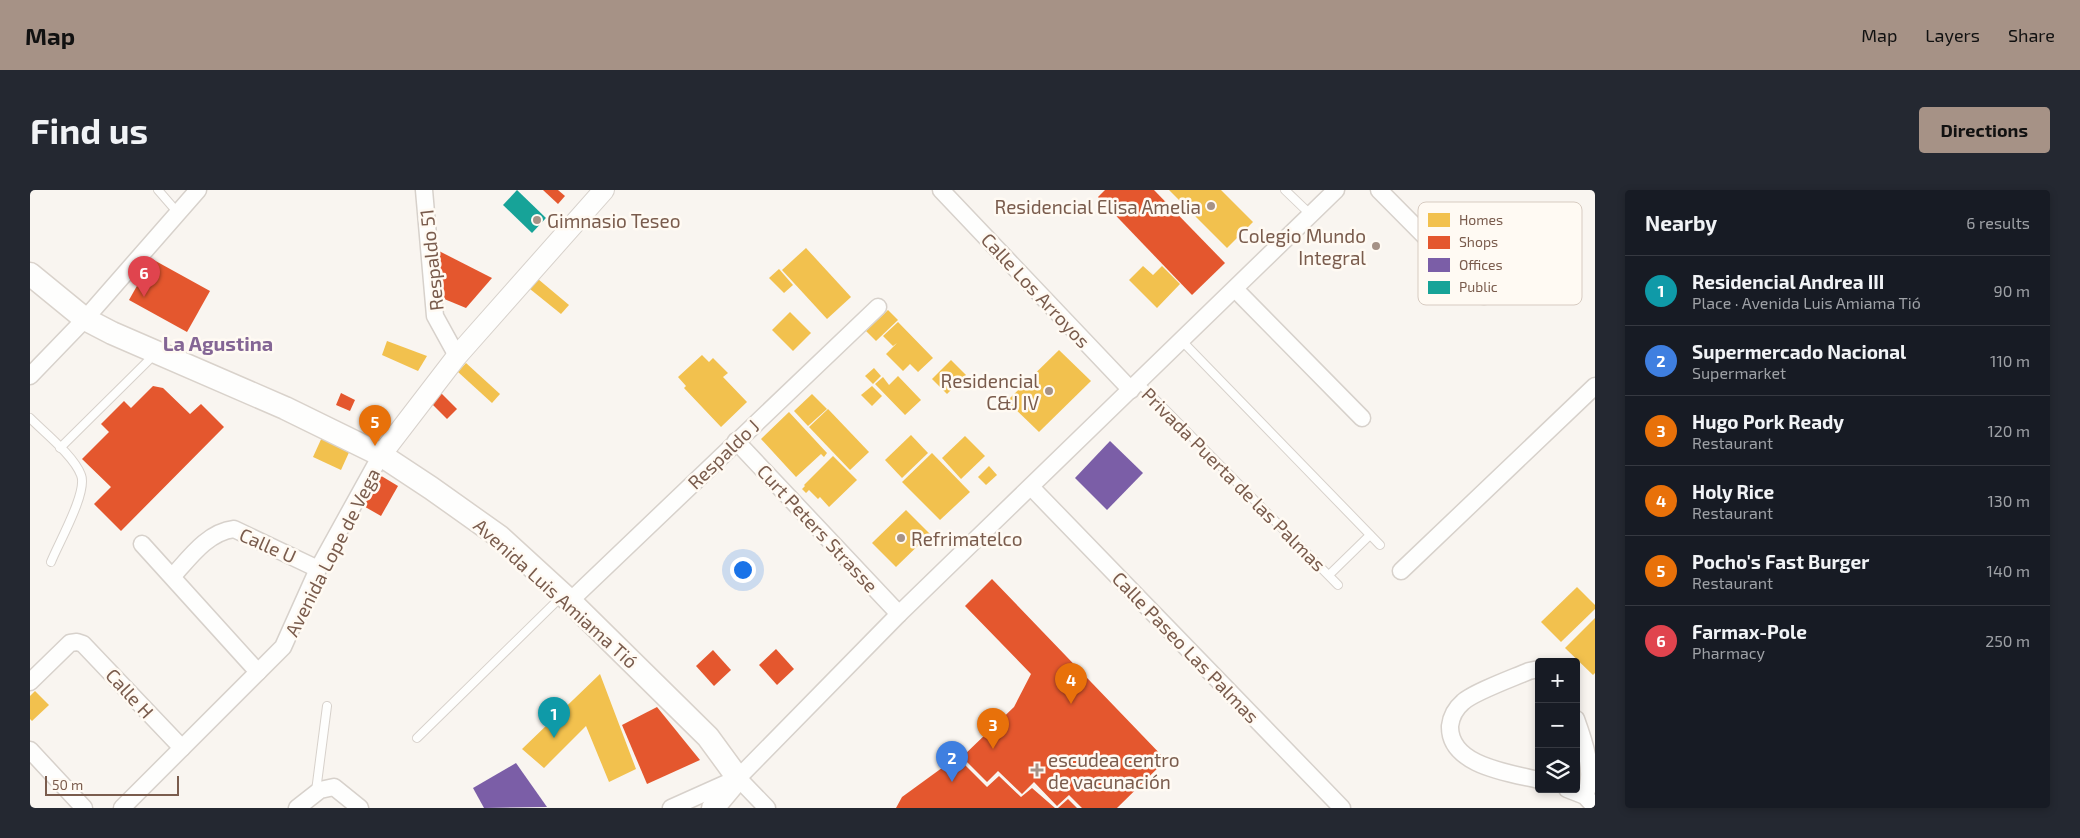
<!DOCTYPE html>
<html lang="en">
<head>
<meta charset="utf-8">
<style>
	body { margin:0; font-family:"Exo 2",sans-serif; background:#242831; color:#f1f3f6 }
	.controls { position:absolute; right:15px; bottom:15px; display:grid; overflow:hidden; border-radius:5px; box-shadow:0 2px 8px #0003 }
	.controls button { width:45px; height:45px; display:grid; place-items:center; padding:0; border:0; border-bottom:1px solid #363941; background:#171b24; color:#f1f3f6; font:25px sans-serif }
	.scale { position:absolute; left:15px; bottom:12px; width:134px; box-sizing:border-box; padding-left:5px; border:2px solid #7a5c4d; border-top:0; font-size:14px; line-height:18px; white-space:nowrap; color:#7a5c4d; -webkit-text-stroke:4px #fffaf3; paint-order:stroke }
	.you { position:absolute; left:712px; top:379px; width:18px; height:18px; margin:-12px; border:4px solid #fff; border-radius:50%; background:#1a73e8; box-shadow:0 0 0 8px #1a73e833 }
	.badge { display:grid; place-items:center; width:32px; height:32px; border-radius:50%; background:#a69286; color:#fff; font-size:16px; font-weight:700 }
	.pin { position:absolute; translate:-50% -41px; filter:drop-shadow(0 1px 2px #0008) }
	.pin::after { content:''; position:absolute; top:26px; width:18px; height:15px; background:inherit; clip-path:polygon(0 0,100% 0,50% 100%) }
	.list { margin:0; padding:0; list-style:none }
	h2 { display:flex; justify-content:space-between; align-items:center; height:65px; margin:0; padding:0 20px; font-size:21px }
	h2 small { font-size:16px; font-weight:400; color:#9ea1a6 }
	.list li { display:grid; grid-template-columns:32px 1fr auto; gap:15px; align-items:center; box-sizing:border-box; height:70px; padding:0 20px; border-top:1px solid #363941 }
	.list b { display:block; font-size:19px; white-space:nowrap }
	.list p { margin:0; font-size:16px; white-space:nowrap; color:#9ea1a6 }
	.list em { font-size:16px; font-style:normal; color:#9ea1a6 }
	.icon { flex:none; width:28px; height:28px; fill:none; stroke:currentColor; stroke-width:2; stroke-linecap:round; stroke-linejoin:round }
	.map { position:relative; flex:none; width:1565px; height:618px; overflow:hidden; border-radius:5px }
	header { display:flex; align-items:center; gap:30px; box-sizing:border-box; height:70px; padding:0 25px; background:#a69286; color:#111 }
	header strong { font-size:24px }
	nav { display:flex; gap:28px; margin-inline-start:auto; font-size:18px }
	.intro { display:flex; align-items:center; justify-content:space-between; box-sizing:border-box; height:120px; padding:0 30px }
	h1 { margin:0; font-size:35px }
	.button { padding:12px 22px; border-radius:5px; background:#a69286; color:#111; font-size:18px; font-weight:700 }
	main { display:flex; gap:30px; padding:0 30px }
	aside { flex:1; background:#171b24; border-radius:5px; box-shadow:0 2px 8px #0003 }
	.map>svg:first-child { display:block }
	.homes { fill:#f2c14e }
	.shops { fill:#e4572e }
	.offices { fill:#7b5ea7 }
	.public { fill:#17a398 }
	.lines { fill:none; stroke-linecap:round; stroke-linejoin:round }
	.service-casing { stroke:#d7d1cb; stroke-width:10 }
	.minor-casing { stroke:#d7d1cb; stroke-width:19 }
	.tertiary-casing { stroke:#d7d1cb; stroke-width:22 }
	.secondary-casing { stroke:#d9d2cb; stroke-width:25 }
	.service { stroke:#fefefd; stroke-width:8 }
	.minor { stroke:#fefefd; stroke-width:16 }
	.tertiary { stroke:#fefefd; stroke-width:20 }
	.secondary { stroke:#fefefd; stroke-width:22 }
	.poi-dot { fill:#a69286; stroke:#fffaf3; stroke-width:2 }
	.labels { text-anchor:middle; dominant-baseline:central; stroke-width:5; stroke-linejoin:round; paint-order:stroke }
	.poi-label { font-size:19px; fill:#7a5c4d; stroke:#fffaf3; text-anchor:end }
	.street-label { font-size:19px; fill:#7a5c4d; stroke:#fffaf3 }
	.neighbourhood-label { font-size:20px; font-weight:bold; fill:#846695; stroke:#fffaf3 }
	.key { fill:#fffaf3; stroke:#d7cbc1; stroke-width:1 }
	.key-label { font-size:14px; fill:#7a5c4d }
</style>
</head>
<body>
<header>
<strong>Map</strong>
<nav><a>Map</a><a>Layers</a><a>Share</a></nav>
</header>
<div class="intro"><h1>Find us</h1><a class="button">Directions</a></div>
<main>
<div class="map">
<svg width="1565" height="618" viewBox="0 0 1565 618">
	<rect width="100%" height="100%" fill="#f9f5f0"/>
	<g class="homes">
		<polygon points="1139,0 1191,0 1223,32 1197,58"/>
		<polygon points="776,58 821,107 797,129 752,80"/>
		<polygon points="1113,76 1123,85 1132,76 1150,94 1127,118 1099,90"/>
		<polygon points="749,79 763,95 754,103 739,88"/>
		<polygon points="508,89 539,115 531,124 500,99"/>
		<polygon points="858,120 868,130 846,151 836,141"/>
		<polygon points="760,122 781,143 763,161 742,140"/>
		<polygon points="868,132 903,168 888,182 880,174 873,181 856,164 867,153 863,156 853,146"/>
		<polygon points="357,151 397,166 388,181 352,165"/>
		<polygon points="1029,160 1061,191 1009,242 977,211"/>
		<polygon points="672,165 679,172 683,168 698,183 693,187 717,212 691,237 654,198 656,196 648,187"/>
		<polygon points="921,170 936,185 917,204 902,189"/>
		<polygon points="436,173 470,204 462,213 428,182"/>
		<polygon points="844,178 851,186 843,194 835,186"/>
		<polygon points="868,186 891,210 875,225 845,194 853,187 859,195"/>
		<polygon points="842,196 852,206 842,216 831,205"/>
		<polygon points="782,204 797,219 778,236 764,221"/>
		<polygon points="798,219 839,262 820,280 779,237"/>
		<polygon points="759,222 797,263 794,267 791,264 766,287 731,249"/>
		<polygon points="293,245 321,258 311,280 283,267"/>
		<polygon points="881,245 898,263 872,288 855,270"/>
		<polygon points="935,246 955,266 931,289 912,268"/>
		<polygon points="902,263 940,302 910,330 872,292"/>
		<polygon points="803,266 827,290 799,317 790,307 788,309 779,300 776,303 772,299 775,296 774,295"/>
		<polygon points="959,276 967,285 956,295 948,287"/>
		<polygon points="876,320 900,344 866,377 842,353"/>
		<polygon points="1547,397 1565,415 1565,419 1531,452 1511,432"/>
		<polygon points="1565,428 1565,483 1563,485 1535,458"/>
		<polygon points="570,484 606,579 579,592 556,536 514,578 492,559"/>
		<polygon points="5,501 19,515 2,531 0,529 0,506"/>
	</g>
	<g class="shops">
		<polygon points="513,0 528,0 535,6 528,14"/>
		<polygon points="1075,0 1124,0 1195,73 1162,105 1068,7"/>
		<polygon points="409,61 462,88 436,118 407,106"/>
		<polygon points="122,69 180,101 157,142 99,110"/>
		<polygon points="123,196 133,198 160,224 171,214 194,237 91,341 64,314 81,297 52,269 79,242 71,234 94,211 101,218"/>
		<polygon points="410,202 427,219 417,229 400,212"/>
		<polygon points="311,203 325,210 320,221 306,215"/>
		<polygon points="348,284 368,296 351,326 330,314"/>
		<polygon points="962,389 1136,570 1087,618 1052,618 1039,605 1027,616 1004,592 992,604 968,581 957,592 932,567 984,517 1001,484 935,416"/>
		<polygon points="746,459 764,479 747,495 729,475"/>
		<polygon points="683,460 701,480 684,496 666,476"/>
		<polygon points="627,517 670,570 617,594 592,535"/>
		<polygon points="927,567 957,597 969,586 991,607 1002,598 1025,618 866,618 872,607"/>
		<polygon points="1038,609 1047,618 1028,618"/>
	</g>
	<g class="offices">
		<polygon points="1080,251 1113,283 1077,320 1045,288"/>
		<polygon points="486,573 517,617 454,618 443,598"/>
	</g>
	<polygon class="public" points="487,0 516,28 502,43 473,15"/>
	<g class="lines">
		<defs>
			<g id="service">
				<polyline points="128,0 148,23"/>
				<polyline points="1255,0 1280,24"/>
				<polyline points="1152,151 1350,355"/>
				<polyline points="1109,193 1308,395"/>
				<path d="M0 228C15 243 44 266 51 285 58 302 28 354 21 372"/>
				<polyline points="30,258 125,164"/>
				<polyline points="1299,385 1340,345"/>
				<polyline points="387,548 532,406"/>
				<polyline points="286,601 297,516"/>
			</g>
			<g id="minor">
				<polyline points="394,0 405,126 427,166"/>
				<polyline points="911,0 1101,200"/>
				<polyline points="1349,0 1454,106"/>
				<polyline points="1205,99 1332,228"/>
				<polyline points="0,186 55,129 168,0"/>
				<polyline points="706,251 869,424"/>
				<polyline points="1001,297 1312,618"/>
				<polyline points="112,354 228,482"/>
				<polyline points="1371,381 1565,196"/>
				<path d="M143 386C160 367 178 342 204 339L288 379"/>
				<polyline points="540,411 848,117"/>
				<path d="M1509 479 1499 481C1483 488 1444 502 1433 512 1426 518 1421 527 1420 536 1419 576 1480 583 1509 590"/>
				<polyline points="0,492 40,453 47,452 53,454 152,558"/>
				<path d="M1546 529C1555 554 1565 583 1555 606"/>
				<polyline points="0,560 54,618"/>
				<polyline points="708,588 737,618"/>
				<polyline points="1537,599 1555,606 1565,617"/>
				<polyline points="92,618 253,457 288,379 351,265"/>
				<polyline points="267,618 290,600 304,597 330,618"/>
				<polyline points="641,618 708,588 869,424 1306,0"/>
			</g>
			<polyline id="tertiary" points="351,265 427,166 574,0"/>
			<polyline id="secondary" points="0,84 55,129 82,143 255,218 351,265 401,298 470,347 540,411 678,547 708,588 683,618"/>
		</defs>
		<use href="#service" class="service-casing"/>
		<use href="#minor" class="minor-casing"/>
		<use href="#tertiary" class="tertiary-casing"/>
		<use href="#secondary" class="secondary-casing"/>
		<use href="#service" class="service"/>
		<use href="#minor" class="minor"/>
		<use href="#tertiary" class="tertiary"/>
		<use href="#secondary" class="secondary"/>
	</g>
	<g class="poi-dot">
		<circle cx="1181" cy="16" r="5"/>
		<circle cx="507" cy="30" r="5"/>
		<circle cx="1346" cy="56" r="5"/>
		<circle cx="1019" cy="201" r="5"/>
		<circle cx="871" cy="348" r="5"/>
		<path d="M1004.5 572.5h5v5h5v5h-5v5h-5v-5h-5v-5h5z"/>
	</g>
	<g class="labels">
		<g class="poi-label">
			<text x="1171" y="16">Residencial Elisa Amelia</text>
			<text x="517" y="30" text-anchor="start">Gimnasio Teseo</text>
			<text x="1336" y="45">Colegio Mundo<tspan x="1336" dy="22">Integral</tspan></text>
			<text x="1009" y="190">Residencial<tspan x="1009" dy="22">C&amp;J IV</tspan></text>
			<text x="881" y="348" text-anchor="start">Refrimatelco</text>
			<text x="1018" y="569" text-anchor="start">escudea centro<tspan x="1018" dy="22">de vacunación</tspan></text>
		</g>
		<g class="street-label">
			<text transform="translate(401 70) rotate(-96)">Respaldo 51</text>
			<text transform="translate(1006 100) rotate(47)">Calle Los Arroyos</text>
			<text transform="translate(693 264) rotate(-44)">Respaldo J</text>
			<text transform="translate(1204 289) rotate(45)">Privada Puerta de las Palmas</text>
			<text transform="translate(788 338) rotate(47)">Curt Peters Strasse</text>
			<text transform="translate(238 355) rotate(24)">Calle U</text>
			<text transform="translate(302 362) rotate(-63)">Avenida Lope de Vega</text>
			<text transform="translate(526 403) rotate(42)">Avenida Luis Amiama Tió</text>
			<text transform="translate(1156 457) rotate(46)">Calle Paseo Las Palmas</text>
			<text transform="translate(100 503) rotate(47)">Calle H</text>
		</g>
		<g class="neighbourhood-label">
			<text x="188" y="153">La Agustina</text>
		</g>
	</g>
	<rect x="1388" y="12" width="164" height="103" rx="8" class="key"/>
	<rect x="1398" y="23" width="22" height="14" fill="#f2c14e"/>
	<rect x="1398" y="46" width="22" height="13" fill="#e4572e"/>
	<rect x="1398" y="68" width="22" height="14" fill="#7b5ea7"/>
	<rect x="1398" y="91" width="22" height="13" fill="#17a398"/>
	<g class="key-label">
		<text x="1429" y="35">Homes</text>
		<text x="1429" y="57">Shops</text>
		<text x="1429" y="80">Offices</text>
		<text x="1429" y="102">Public</text>
	</g>
</svg>
<div class="controls">
<button>+</button>
<button>−</button>
<button><svg class="icon" aria-label="layers" viewBox="0 0 24 24"><path d="M12 4l9 5-9 5-9-5zM3 14l9 5 9-5"/></svg></button>
</div>
<div class="scale">50 m</div>
<div class="you"></div>
<div class="pin badge" style="left:524px;top:548px;background:#0f9aa8">1</div>
<div class="pin badge" style="left:922px;top:592px;background:#3f7fe0">2</div>
<div class="pin badge" style="left:963px;top:559px;background:#e8710a">3</div>
<div class="pin badge" style="left:1041px;top:514px;background:#e8710a">4</div>
<div class="pin badge" style="left:345px;top:256px;background:#e8710a">5</div>
<div class="pin badge" style="left:114px;top:107px;background:#e0444e">6</div>
</div>
<aside>
<h2>Nearby<small>6 results</small></h2>
<ul class="list">
<li><span class="badge" style="background:#0f9aa8">1</span><div><b>Residencial Andrea III</b><p>Place · Avenida Luis Amiama Tió</p></div><em>90 m</em></li>
<li><span class="badge" style="background:#3f7fe0">2</span><div><b>Supermercado Nacional</b><p>Supermarket</p></div><em>110 m</em></li>
<li><span class="badge" style="background:#e8710a">3</span><div><b>Hugo Pork Ready</b><p>Restaurant</p></div><em>120 m</em></li>
<li><span class="badge" style="background:#e8710a">4</span><div><b>Holy Rice</b><p>Restaurant</p></div><em>130 m</em></li>
<li><span class="badge" style="background:#e8710a">5</span><div><b>Pocho's Fast Burger</b><p>Restaurant</p></div><em>140 m</em></li>
<li><span class="badge" style="background:#e0444e">6</span><div><b>Farmax-Pole</b><p>Pharmacy</p></div><em>250 m</em></li>
</ul>
</aside>
</main>
</body>
</html>
